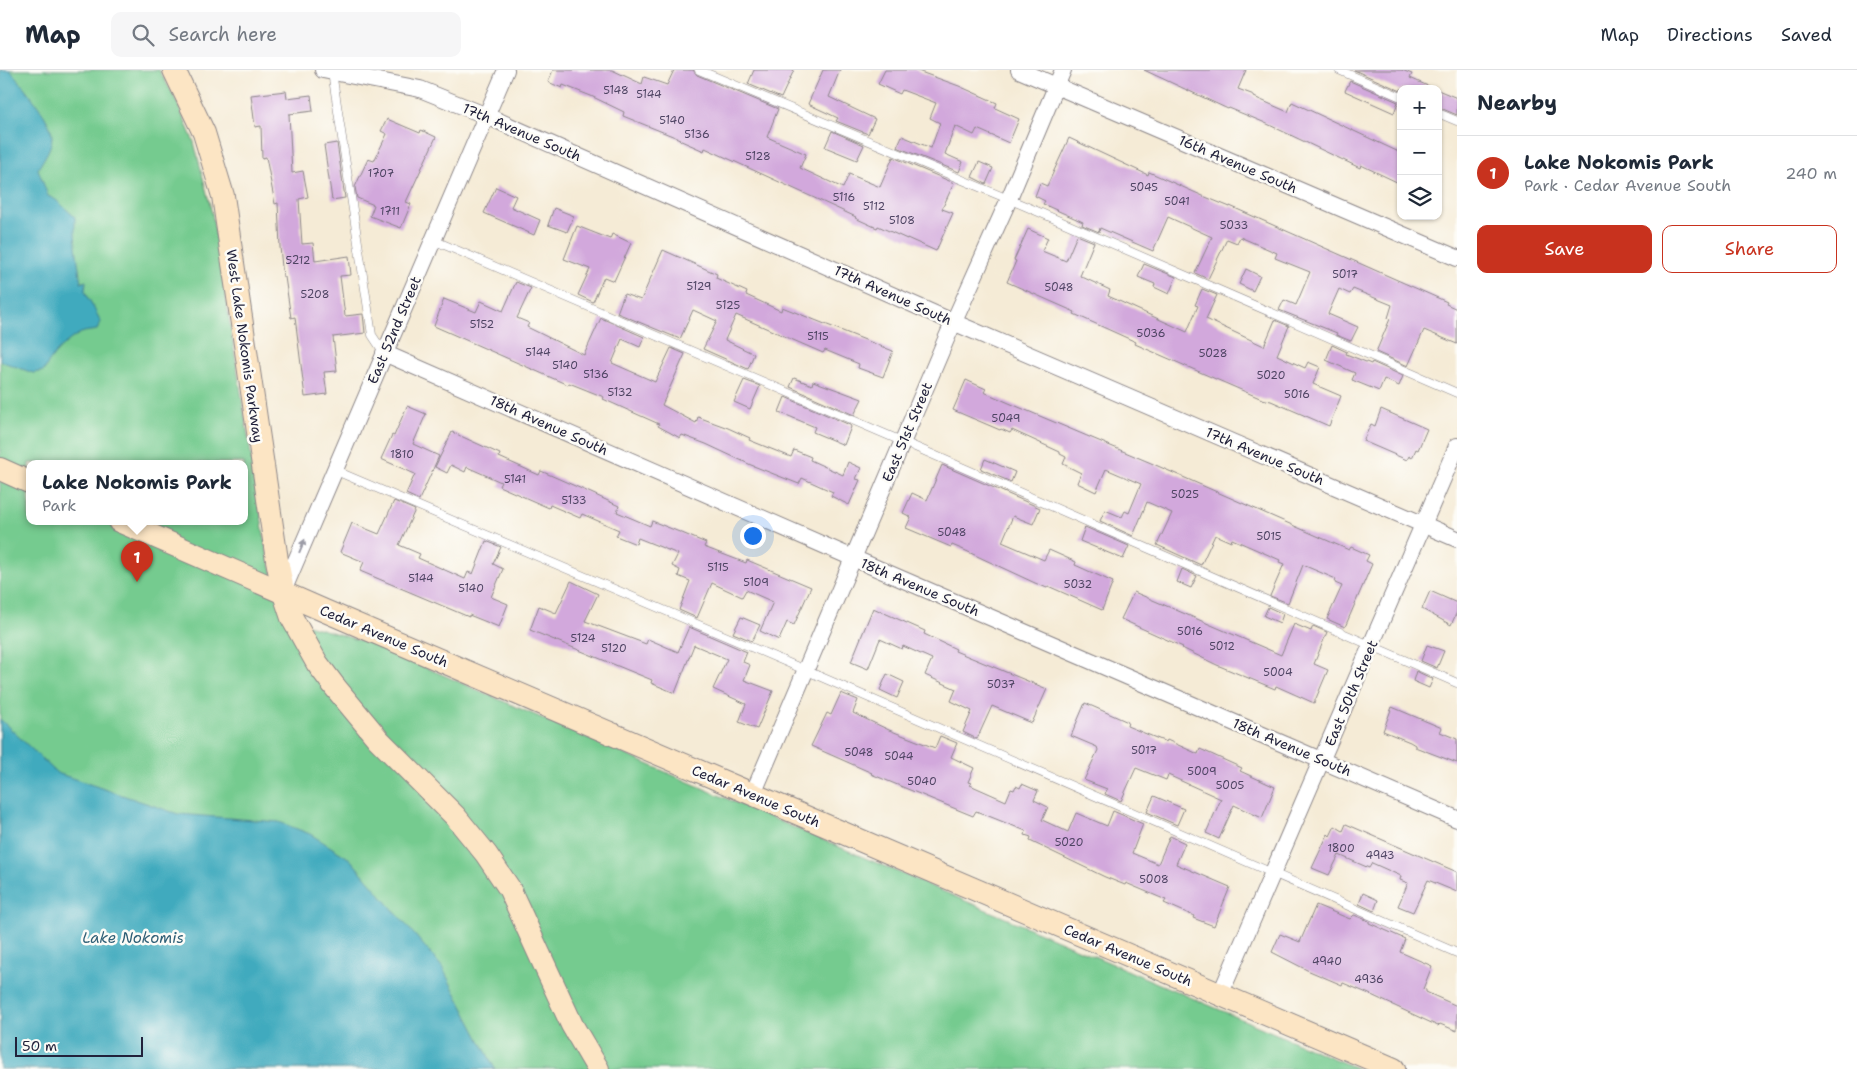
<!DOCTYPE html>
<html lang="en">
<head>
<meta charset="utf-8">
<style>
	body { margin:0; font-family:"Shantell Sans",sans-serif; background:#f6f6f7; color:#1f2937 }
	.controls { position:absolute; right:15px; top:15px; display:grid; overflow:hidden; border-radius:10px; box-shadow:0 1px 4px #0004 }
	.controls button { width:45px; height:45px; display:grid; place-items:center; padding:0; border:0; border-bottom:1px solid #e0e1e3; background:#fff; color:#1f2937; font:25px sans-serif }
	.scale { position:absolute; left:15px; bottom:12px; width:128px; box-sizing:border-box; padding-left:5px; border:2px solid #22223b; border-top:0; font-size:14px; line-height:18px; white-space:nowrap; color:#22223b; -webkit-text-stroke:4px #fdfcf7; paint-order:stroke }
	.you { position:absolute; left:752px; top:465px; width:18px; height:18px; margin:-12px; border:4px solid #fff; border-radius:50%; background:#1a73e8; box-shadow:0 0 0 8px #1a73e833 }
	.badge { display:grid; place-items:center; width:32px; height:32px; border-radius:50%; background:#c8321e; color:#fff; font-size:16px; font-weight:700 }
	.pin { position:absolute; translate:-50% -41px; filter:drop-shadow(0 1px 2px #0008) }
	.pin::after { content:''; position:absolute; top:26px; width:18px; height:15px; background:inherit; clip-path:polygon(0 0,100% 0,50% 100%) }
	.popup { position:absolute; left:26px; top:390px; width:222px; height:65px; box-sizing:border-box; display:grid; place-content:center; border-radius:10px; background:#fff; filter:drop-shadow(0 1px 4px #0005); font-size:16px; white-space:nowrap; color:#747a83 }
	.popup b { font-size:19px; color:#1f2937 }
	.popup::after { content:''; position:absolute; left:50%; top:100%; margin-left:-10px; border:10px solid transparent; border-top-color:#fff }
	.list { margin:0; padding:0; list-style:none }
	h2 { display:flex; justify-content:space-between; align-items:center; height:65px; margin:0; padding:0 20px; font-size:21px }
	h2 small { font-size:16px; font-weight:400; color:#747a83 }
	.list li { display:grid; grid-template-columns:32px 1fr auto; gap:15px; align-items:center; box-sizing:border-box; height:75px; padding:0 20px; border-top:1px solid #e0e1e3 }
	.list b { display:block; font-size:19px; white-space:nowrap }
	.list p { margin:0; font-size:16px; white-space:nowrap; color:#747a83 }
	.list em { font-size:16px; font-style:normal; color:#747a83 }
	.actions { display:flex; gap:10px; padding:15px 20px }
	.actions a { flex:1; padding:11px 0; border:1px solid #c8321e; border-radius:10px; text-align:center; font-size:18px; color:#c8321e }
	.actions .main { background:#c8321e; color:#fff }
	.icon { flex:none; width:28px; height:28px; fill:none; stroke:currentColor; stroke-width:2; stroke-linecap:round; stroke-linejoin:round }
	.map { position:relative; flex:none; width:1457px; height:999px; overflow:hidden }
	header { display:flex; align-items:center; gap:30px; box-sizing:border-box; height:70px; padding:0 25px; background:#fff; border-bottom:1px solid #e0e1e3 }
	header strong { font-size:24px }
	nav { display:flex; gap:28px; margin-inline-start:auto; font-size:18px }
	.search { width:350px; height:45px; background:#f6f6f7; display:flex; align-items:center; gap:12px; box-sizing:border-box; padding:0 18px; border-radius:10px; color:#747a83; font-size:19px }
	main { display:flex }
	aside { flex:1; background:#fff }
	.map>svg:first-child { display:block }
	.green { fill:#74cb8f; stroke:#4b7665; fill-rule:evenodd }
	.water { fill:#3faabe; stroke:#30667c }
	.building { fill:#d2a8dc }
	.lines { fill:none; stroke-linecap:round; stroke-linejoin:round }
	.lane-casing { stroke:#8c8688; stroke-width:9 }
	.street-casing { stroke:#8c8688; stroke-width:18 }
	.secondary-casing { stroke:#8c8688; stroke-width:24 }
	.lane { stroke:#fff; stroke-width:8 }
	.street { stroke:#fff; stroke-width:16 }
	.secondary { stroke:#fce5c4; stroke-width:22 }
	.oneway { fill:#9c9ca7 }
	.labels { text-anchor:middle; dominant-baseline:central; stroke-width:5; stroke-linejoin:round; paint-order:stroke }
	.number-label { font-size:11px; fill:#4e4463 }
	.street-label { font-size:14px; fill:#22223b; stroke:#fdfcf7 }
	.water-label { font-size:15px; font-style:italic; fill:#2f5f76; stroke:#fdfcf7 }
</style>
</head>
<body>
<header>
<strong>Map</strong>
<div class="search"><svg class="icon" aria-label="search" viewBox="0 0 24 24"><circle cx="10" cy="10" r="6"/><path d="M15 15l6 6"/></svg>Search here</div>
<nav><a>Map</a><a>Directions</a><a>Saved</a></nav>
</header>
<main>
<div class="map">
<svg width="1457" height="999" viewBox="0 0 1457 999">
	<rect width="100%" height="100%" fill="#fdfcf7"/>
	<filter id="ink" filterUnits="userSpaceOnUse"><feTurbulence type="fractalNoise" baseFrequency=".02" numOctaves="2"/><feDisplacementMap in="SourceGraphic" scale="10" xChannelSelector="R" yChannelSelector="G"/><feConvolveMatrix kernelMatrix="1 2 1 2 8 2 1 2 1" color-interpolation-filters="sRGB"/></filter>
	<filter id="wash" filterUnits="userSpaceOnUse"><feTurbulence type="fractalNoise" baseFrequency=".0096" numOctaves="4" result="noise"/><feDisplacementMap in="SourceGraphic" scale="20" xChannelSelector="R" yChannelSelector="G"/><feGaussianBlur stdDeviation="1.12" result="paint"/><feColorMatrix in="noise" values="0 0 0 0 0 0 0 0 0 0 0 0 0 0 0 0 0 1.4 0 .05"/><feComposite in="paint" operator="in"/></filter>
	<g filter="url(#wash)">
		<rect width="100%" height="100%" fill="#f5ebd6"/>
		<path class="green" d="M0 0H159L174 26 194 72 212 143 266 477 284 548 372 574 746 737 1358 999H0ZM29 393H244V451H29Z"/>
		<g class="water">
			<path d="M0 0H10C21 13 52 50 52 66 52 79 43 89 38 99L48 126 56 130 75 147C74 169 78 191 81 213L86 211 85 221 101 252 97 260C92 261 86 261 81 263 66 270 50 287 44 301L33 303 0 291Z"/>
			<polygon points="0,649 57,703 178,744 279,752 310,764 350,789 442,897 495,999 0,999"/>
		</g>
		<g id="blocks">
			<g class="building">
				<polygon points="553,0 612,0 642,14 644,7 667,15 674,0 693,0 697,5 778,39 767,67 806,84 800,98 843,118 849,104 880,117 893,87 954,113 942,139 953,143 936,181 907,168 907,169 878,156 877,158 855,148 856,147 705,78 704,81 679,70 680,69 623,46 624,42 591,26 563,15 562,18 548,12"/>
				<polygon points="754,0 794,0 781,28 748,14"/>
				<polygon points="823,0 840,0 829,27 875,49 868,64 836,51 838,48 808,34"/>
				<polygon points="885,0 915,0 959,16 997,33 995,38 1019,49 1009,73 977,59 974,65 955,56 945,84 963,92 959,102 897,77 902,66 931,78 940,53 930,48 936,33 902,20 900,24 878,14"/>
				<polygon points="1144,0 1246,0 1238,19 1254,25 1254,27 1288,42 1292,32 1401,83 1401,114 1361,95 1360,98 1263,52 1229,38 1228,39"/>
				<polygon points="1354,0 1402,0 1412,4 1410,8 1435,19 1401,19 1401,21"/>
				<polygon points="1350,11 1398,32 1394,43 1345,21"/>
				<polygon points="1438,20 1457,28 1457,45 1438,37"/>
				<polygon points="286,21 287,28 311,25 313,41 289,44 292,103 303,101 308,127 299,129 302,174 313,173 315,191 349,186 351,205 340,206 345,246 363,244 365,263 333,267 337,301 324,302 327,324 305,327 295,247 291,248 285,207 283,207 280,177 278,133 275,134 266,87 262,88 261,56 255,57 251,25"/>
				<polygon points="387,49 420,63 421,60 436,67 406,132 411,134 401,158 370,146 374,135 357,128 355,117 368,89 374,91 387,64 381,61"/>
				<polygon points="832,61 864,75 857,90 825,77"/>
				<polygon points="1069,68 1148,105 1149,102 1203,126 1230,137 1230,136 1447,232 1446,234 1457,239 1457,274 1424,260 1408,296 1376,282 1390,249 1388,248 1392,235 1353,219 1350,224 1339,219 1328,244 1358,257 1351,271 1336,265 1337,263 1279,240 1284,230 1296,235 1310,202 1275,188 1277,183 1240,167 1237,173 1227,169 1208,209 1195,203 1212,167 1168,147 1153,181 1100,158 1099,162 1082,155 1083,152 1043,134 1045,131 1035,126 1040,113 1047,116"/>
				<polygon points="337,73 345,128 332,130 324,75"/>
				<polygon points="979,92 993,98 986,114 972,107"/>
				<polygon points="496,117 516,126 511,137 540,150 534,165 484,143"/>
				<polygon points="554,138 574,146 567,162 548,155"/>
				<polygon points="577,156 610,169 612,164 631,173 614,211 604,207 593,232 578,225 590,199 564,189"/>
				<polygon points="1028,159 1048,168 1042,181 1066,191 1077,165 1094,172 1080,206 1110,220 1108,226 1187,262 1198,236 1195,235 1202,219 1217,225 1206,249 1264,276 1275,250 1289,256 1277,285 1305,298 1308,292 1320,297 1313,314 1341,326 1329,356 1271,331 1262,329 1135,274 1136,272 1074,244 1075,242 1007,212 1016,191 1014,190"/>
				<polygon points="663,180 717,204 716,208 747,222 746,225 781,241 782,237 893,281 883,307 858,298 859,294 825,280 823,283 736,245 725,270 754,284 748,299 703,279 717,251 693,240 680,269 617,243 624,224 641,230"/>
				<polygon points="1144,194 1176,207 1169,224 1154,217 1155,214 1138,207"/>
				<polygon points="1246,199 1260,206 1253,221 1239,214"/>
				<polygon points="516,212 531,218 517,248 529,253 527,257 584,285 601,248 644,267 640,277 622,269 612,293 655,312 671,278 685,284 662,335 696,353 698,347 728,358 750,368 749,370 791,387 794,380 811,387 810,390 843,405 848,392 861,398 856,409 860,410 849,435 831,426 833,422 802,408 799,414 751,395 706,374 682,365 680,368 658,356 659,354 603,329 604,327 569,313 568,315 434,256 444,229 476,242 481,231 503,241"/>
				<polygon points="1332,275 1347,282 1346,284 1371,294 1372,292 1403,306 1399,316 1384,309 1379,321 1352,310 1355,303 1326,290"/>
				<polygon points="794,308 812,315 813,311 862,329 854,345 790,317"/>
				<polygon points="744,310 760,316 750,339 734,332"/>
				<polygon points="966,310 986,319 984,322 1009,333 1151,393 1349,480 1351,477 1369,485 1366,491 1372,494 1345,557 1327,549 1342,516 1335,513 1336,509 1303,495 1288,533 1270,526 1284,494 1279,492 1280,490 1232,469 1231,472 1215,465 1201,495 1157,475 1172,443 1147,432 1133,466 1100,451 1105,440 1122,447 1125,441 1129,443 1141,414 1106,399 1096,422 1077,413 1081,403 1063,394 1066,387 1060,384 1060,382 1012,360 1010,363 1001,359 1000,360 953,340"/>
				<polygon points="785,327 850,355 851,357 844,375 813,362 815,357 779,342"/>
				<polygon points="407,336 426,344 413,374 439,386 419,430 406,424 415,404 381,389 392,365 394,366"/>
				<polygon points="1381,339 1427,359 1418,380 1416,379 1412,388 1409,386 1407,390 1363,371 1371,354 1375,356"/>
				<polygon points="452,362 500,384 499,387 539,405 541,401 591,423 619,436 617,442 650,456 652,451 682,463 706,473 704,477 746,493 747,490 811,517 794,555 787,552 779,570 760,561 773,532 746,520 742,527 712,513 697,548 679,540 690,511 678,506 680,500 672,496 678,484 638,468 636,474 616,466 619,460 582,444 580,448 550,435 549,438 499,416 501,412 467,397 465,402 451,395 447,403 435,397"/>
				<polygon points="985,389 1015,402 1011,412 981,399"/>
				<polygon points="942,395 1040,438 1033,454 1013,446 1002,472 1044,490 1049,480 1076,492 1075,495 1113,512 1102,540 1048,516 1047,518 1035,513 964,480 952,475 951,477 906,458 911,447 903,443 912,423 927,430"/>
				<polygon points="394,431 415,440 399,475 420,484 418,488 465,509 468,502 473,504 486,471 501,477 493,494 503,499 491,527 508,534 499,557 469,545 469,547 360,501 364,492 340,482 352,453 379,464"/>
				<polygon points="1085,457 1129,476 1123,489 1080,471"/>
				<polygon points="1182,499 1197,506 1191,518 1177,512"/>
				<polygon points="571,511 598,524 585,551 646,574 648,569 678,582 689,557 747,582 743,592 750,595 744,610 773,621 757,659 739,652 746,634 713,619 727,589 694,575 675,623 651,613 652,610 530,560 539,536 556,543"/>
				<polygon points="1430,521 1457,533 1457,542 1451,555 1422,539"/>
				<polygon points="1134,522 1281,585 1294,554 1311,561 1313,556 1327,562 1314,594 1328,600 1314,633 1276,616 1275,619 1217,595 1182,578 1183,577 1121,549"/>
				<polygon points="1268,537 1283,544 1280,553 1264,546"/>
				<polygon points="873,538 925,561 924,564 956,579 955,581 1047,619 1032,653 992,636 977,669 963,662 972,641 951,631 956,619 925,605 932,589 903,576 902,579 880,569 868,599 851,592"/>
				<polygon points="741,547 760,555 752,571 733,563"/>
				<polygon points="1427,575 1444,581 1437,598 1421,591"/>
				<polygon points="1416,601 1433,609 1429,618 1413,611"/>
				<polygon points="887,604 904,612 897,628 880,620"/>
				<polygon points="841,623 858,630 853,643 889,660 935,678 940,666 957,673 951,687 974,698 968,712 971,713 970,715 1006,731 1011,719 1014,720 1016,716 1020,718 1022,714 1038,721 1034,730 1048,737 1042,750 1068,762 1076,743 1107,756 1113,741 1143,754 1132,783 1158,794 1170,766 1185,773 1176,794 1230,817 1214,856 1193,848 1194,846 1164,833 1166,830 1126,813 1125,815 1105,807 1030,771 1031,767 1025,765 1026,761 976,741 973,746 871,704 872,703 811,676 827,643 831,645"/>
				<polygon points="1085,633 1128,652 1127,656 1166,672 1167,670 1198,684 1200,679 1242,698 1240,701 1275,717 1262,748 1234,735 1219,769 1206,763 1221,729 1168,705 1166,710 1136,698 1121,731 1105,724 1107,719 1084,710 1098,680 1097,677 1071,666"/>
				<polygon points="1392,637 1442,658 1440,662 1457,669 1457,693 1415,677 1415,675 1410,672 1383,661"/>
				<polygon points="1154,726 1184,739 1177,755 1147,742"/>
				<polygon points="1346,754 1457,802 1457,822 1428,810 1413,842 1398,836 1408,813 1400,810 1401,806 1372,793 1369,798 1339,785 1329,805 1312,798 1328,764 1330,766 1335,756 1343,761"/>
				<polygon points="1363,823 1378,830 1374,841 1359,834"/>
				<polygon points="1316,835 1350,849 1354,845 1369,851 1369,853 1405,869 1400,882 1432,896 1423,919 1426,920 1426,922 1457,936 1457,961 1440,954 1438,956 1367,923 1343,913 1342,915 1307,900 1272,882 1280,864 1300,872"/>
			</g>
		</g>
	</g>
	<g filter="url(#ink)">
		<use href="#blocks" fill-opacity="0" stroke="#8c8688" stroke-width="1"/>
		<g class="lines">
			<defs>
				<g id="lane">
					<polyline points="699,0 1025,136 1457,323"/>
					<polyline points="1339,0 1401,27"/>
					<polyline points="332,2 372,265 384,283"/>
					<polyline points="1438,43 1457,51"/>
					<polyline points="433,170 920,379 1457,613"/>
					<polyline points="334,400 805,600 1457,883"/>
				</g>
				<g id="street">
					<polyline points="323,0 420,19 487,46 953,252 1457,469"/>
					<polyline points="1019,0 1457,188"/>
					<polyline points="384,283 853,488 1457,749"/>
					<polyline points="283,521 506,0"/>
					<polyline points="753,724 947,267 1009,129 1063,0"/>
					<polyline points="1220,925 1457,376"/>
				</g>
				<g id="secondary">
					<polyline points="174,0 204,63 223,126 277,490 283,521 292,548 317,593 335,617 378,669 455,746 486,784 509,818 572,955 598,999"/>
					<polyline points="0,399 29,412"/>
					<polyline points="119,451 325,541 1394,999"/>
				</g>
			</defs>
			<use href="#lane" class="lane-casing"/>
			<use href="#street" class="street-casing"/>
			<use href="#secondary" class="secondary-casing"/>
			<use href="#lane" class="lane"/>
			<use href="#street" class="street"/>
			<use href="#secondary" class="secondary"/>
		</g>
		<defs><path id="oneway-solid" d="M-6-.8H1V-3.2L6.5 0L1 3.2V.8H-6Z" transform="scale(1.25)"/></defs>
		<use class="oneway" href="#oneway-solid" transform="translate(302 476) rotate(-67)"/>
	</g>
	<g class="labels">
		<g class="number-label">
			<text x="616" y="20">5148</text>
			<text x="649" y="24">5144</text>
			<text x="672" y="50">5140</text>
			<text x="697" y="64">5136</text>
			<text x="758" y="86">5128</text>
			<text x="381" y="103">1707</text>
			<text x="1144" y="117">5045</text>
			<text x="844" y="127">5116</text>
			<text x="1177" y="131">5041</text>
			<text x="874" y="136">5112</text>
			<text x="390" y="141">1711</text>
			<text x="902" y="150">5108</text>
			<text x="1234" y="155">5033</text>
			<text x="298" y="190">5212</text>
			<text x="1345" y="204">5017</text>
			<text x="699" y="216">5129</text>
			<text x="1059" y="217">5048</text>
			<text x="315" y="224">5208</text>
			<text x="728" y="235">5125</text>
			<text x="482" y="254">5152</text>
			<text x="1151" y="263">5036</text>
			<text x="818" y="266">5115</text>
			<text x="538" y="282">5144</text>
			<text x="1213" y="283">5028</text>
			<text x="565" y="295">5140</text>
			<text x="596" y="304">5136</text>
			<text x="1271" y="305">5020</text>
			<text x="620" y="322">5132</text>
			<text x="1297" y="324">5016</text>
			<text x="1006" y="348">5049</text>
			<text x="402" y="384">1810</text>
			<text x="515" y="409">5141</text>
			<text x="1185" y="424">5025</text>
			<text x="574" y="430">5133</text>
			<text x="952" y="462">5048</text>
			<text x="1269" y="466">5015</text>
			<text x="718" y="497">5115</text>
			<text x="421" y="508">5144</text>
			<text x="756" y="512">5109</text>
			<text x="1078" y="514">5032</text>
			<text x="471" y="518">5140</text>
			<text x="1190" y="561">5016</text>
			<text x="583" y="568">5124</text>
			<text x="1222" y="576">5012</text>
			<text x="614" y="578">5120</text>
			<text x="1278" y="602">5004</text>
			<text x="1001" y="614">5037</text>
			<text x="1144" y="680">5017</text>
			<text x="859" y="682">5048</text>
			<text x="899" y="686">5044</text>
			<text x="1202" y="701">5009</text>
			<text x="922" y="711">5040</text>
			<text x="1230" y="715">5005</text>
			<text x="1069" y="772">5020</text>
			<text x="1341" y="778">1800</text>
			<text x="1380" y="785">4943</text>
			<text x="1154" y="809">5008</text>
			<text x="1327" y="891">4940</text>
			<text x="1369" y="909">4936</text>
		</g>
		<g class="street-label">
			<text transform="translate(522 62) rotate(23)">17th Avenue South</text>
			<text transform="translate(1238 94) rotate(23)">16th Avenue South</text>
			<text transform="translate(893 225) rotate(24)">17th Avenue South</text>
			<text transform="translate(394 260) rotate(-67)">East 52nd Street</text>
			<text transform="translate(245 276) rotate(82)">West Lake Nokomis Parkway</text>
			<text transform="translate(549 355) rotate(24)">18th Avenue South</text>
			<text transform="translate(907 362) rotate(-67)">East 51st Street</text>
			<text transform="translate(1265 386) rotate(23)">17th Avenue South</text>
			<text transform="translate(920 517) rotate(23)">18th Avenue South</text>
			<text transform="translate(384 566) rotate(23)">Cedar Avenue South</text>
			<text transform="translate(1351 623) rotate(-67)">East 50th Street</text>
			<text transform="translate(1292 677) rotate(23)">18th Avenue South</text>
			<text transform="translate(756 726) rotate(23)">Cedar Avenue South</text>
			<text transform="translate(1128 885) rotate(23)">Cedar Avenue South</text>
		</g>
		<g class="water-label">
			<text x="133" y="868">Lake Nokomis</text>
		</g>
	</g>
</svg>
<div class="controls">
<button>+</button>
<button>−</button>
<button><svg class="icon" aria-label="layers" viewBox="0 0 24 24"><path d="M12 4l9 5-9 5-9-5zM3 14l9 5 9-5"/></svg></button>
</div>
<div class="scale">50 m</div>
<div class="you"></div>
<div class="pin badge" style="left:137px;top:512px">1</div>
<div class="popup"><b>Lake Nokomis Park</b>Park</div>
</div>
<aside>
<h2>Nearby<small></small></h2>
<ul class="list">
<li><span class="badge">1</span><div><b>Lake Nokomis Park</b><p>Park · Cedar Avenue South</p></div><em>240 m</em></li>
</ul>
<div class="actions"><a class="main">Save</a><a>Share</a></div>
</aside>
</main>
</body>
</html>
